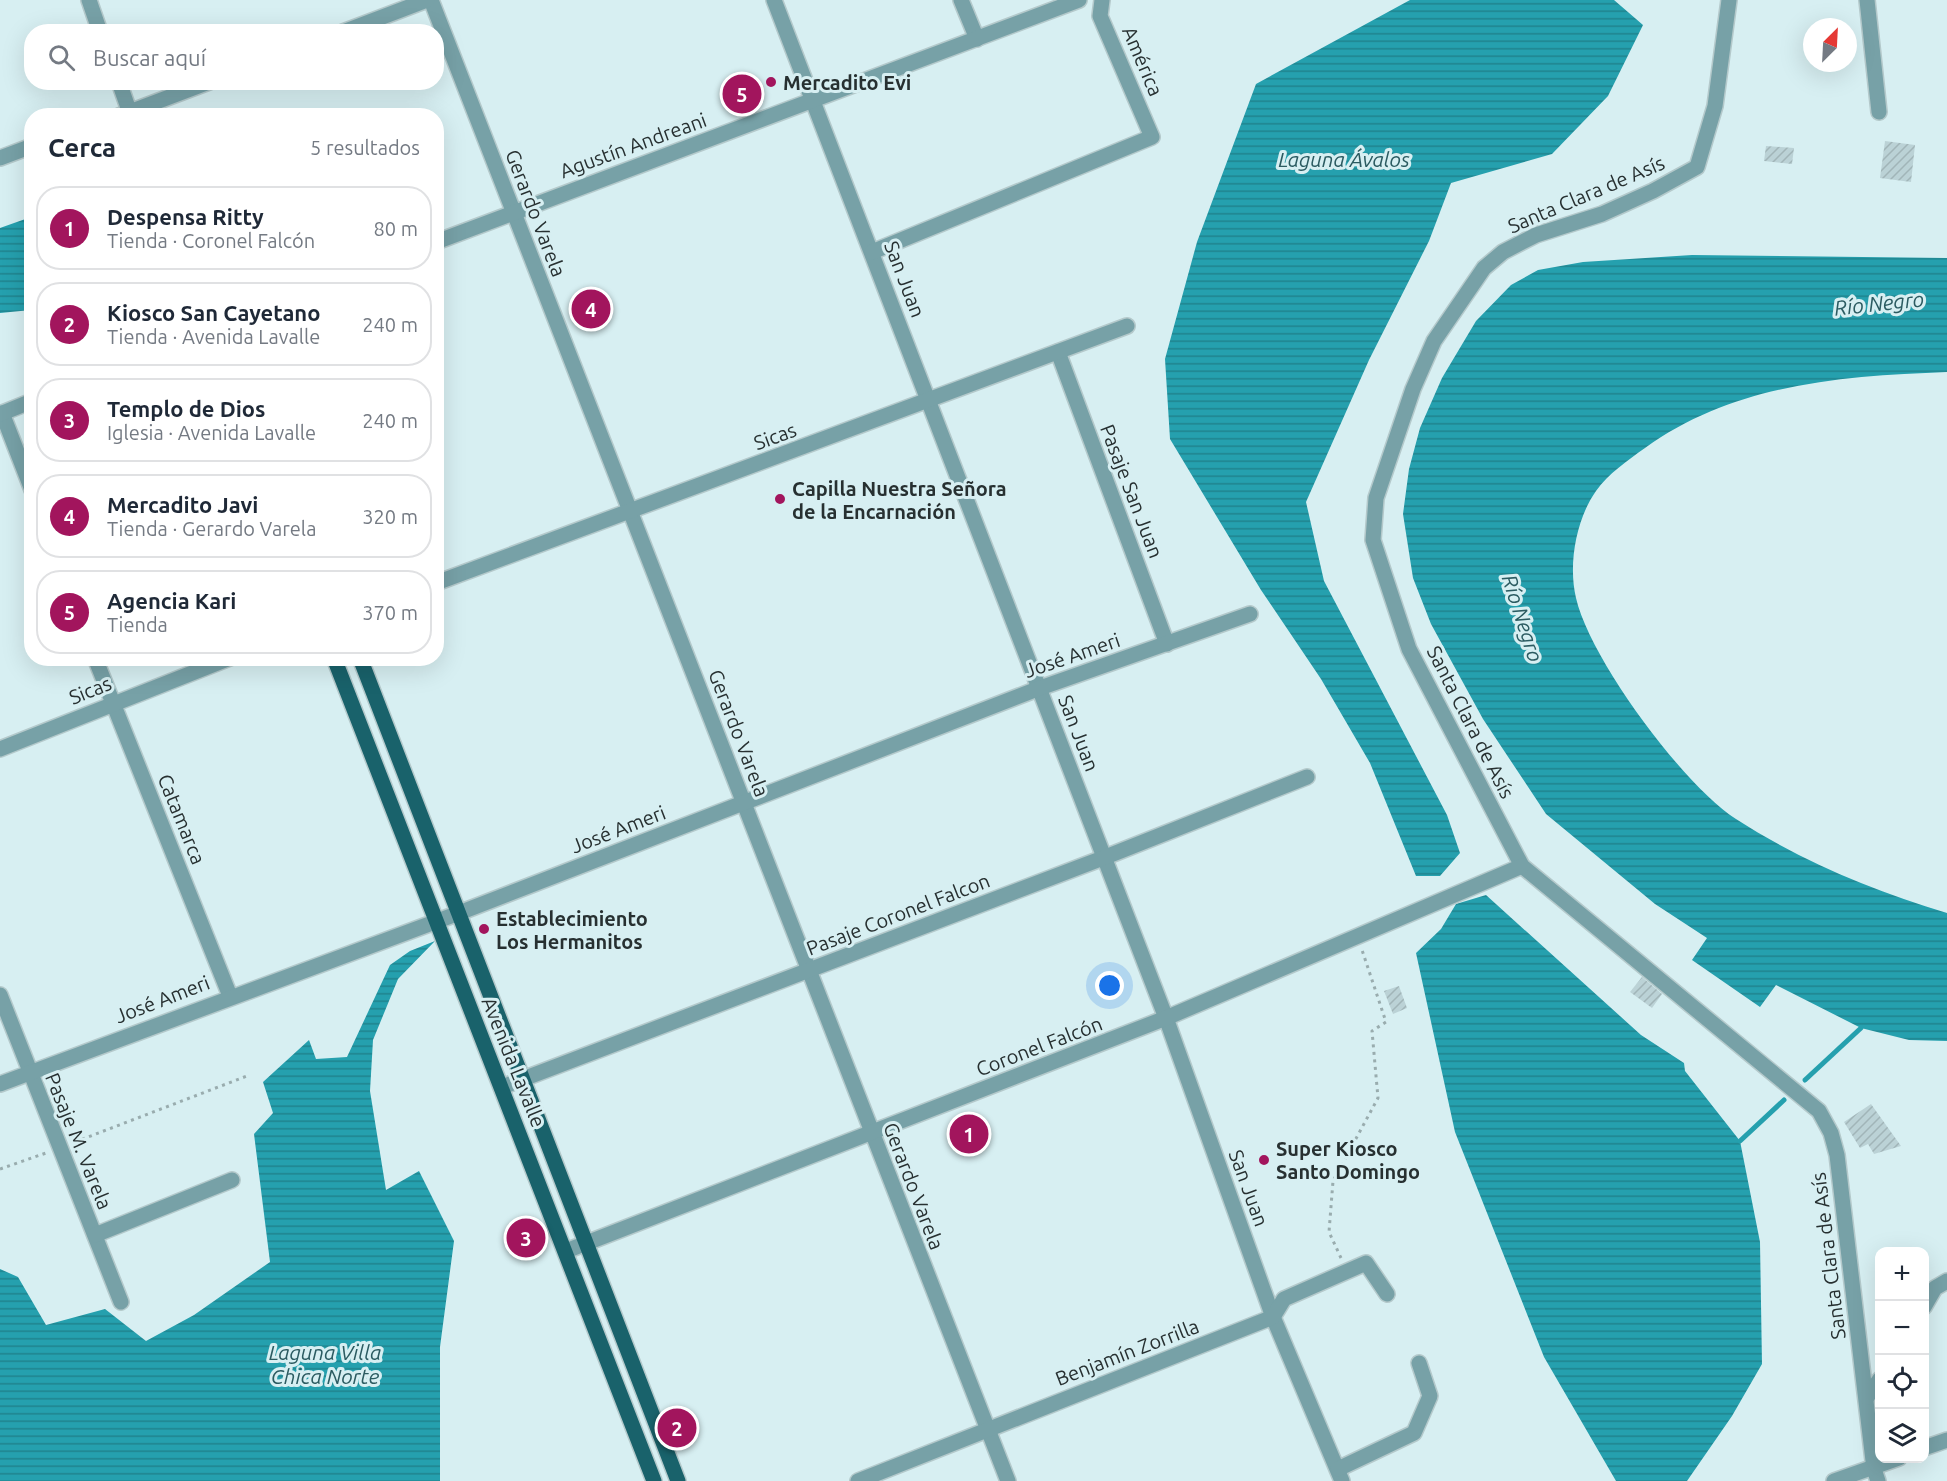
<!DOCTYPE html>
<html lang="es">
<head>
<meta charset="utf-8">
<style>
	body { margin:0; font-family:Ubuntu,sans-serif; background:#f6f6f7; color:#1f2937 }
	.controls { position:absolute; right:18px; bottom:18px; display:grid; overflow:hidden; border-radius:12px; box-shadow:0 6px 24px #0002 }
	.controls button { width:54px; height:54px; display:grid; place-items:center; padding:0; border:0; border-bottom:2px solid #e0e1e3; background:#fff; color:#1f2937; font:30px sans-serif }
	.compass { position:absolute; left:1803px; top:18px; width:54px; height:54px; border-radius:50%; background:#fff; box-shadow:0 6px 24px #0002; rotate:24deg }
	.you { position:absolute; left:1110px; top:986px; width:21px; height:21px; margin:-15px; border:4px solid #fff; border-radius:50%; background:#1a73e8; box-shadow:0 0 0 9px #1a73e833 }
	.badge { display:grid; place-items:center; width:39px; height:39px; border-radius:50%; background:#a2155d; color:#fff; font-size:20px; font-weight:700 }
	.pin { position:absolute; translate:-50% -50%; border:3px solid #fff; box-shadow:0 2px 6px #0006 }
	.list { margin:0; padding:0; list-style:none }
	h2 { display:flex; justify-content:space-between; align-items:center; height:78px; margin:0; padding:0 24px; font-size:26px }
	h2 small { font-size:20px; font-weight:400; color:#747a83 }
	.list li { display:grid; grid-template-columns:39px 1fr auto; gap:18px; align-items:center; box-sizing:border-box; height:84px; margin:0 12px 12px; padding:0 12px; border:2px solid #e0e1e3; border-radius:24px }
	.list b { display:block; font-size:22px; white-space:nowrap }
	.list p { margin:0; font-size:20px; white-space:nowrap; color:#747a83 }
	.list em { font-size:20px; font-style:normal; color:#747a83 }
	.icon { flex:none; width:33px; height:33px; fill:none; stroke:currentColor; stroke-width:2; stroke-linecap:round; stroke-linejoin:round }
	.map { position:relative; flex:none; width:1947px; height:1481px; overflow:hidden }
	.search { position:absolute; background:#fff; box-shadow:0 6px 24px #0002; left:24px; top:24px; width:420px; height:66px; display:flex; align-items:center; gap:15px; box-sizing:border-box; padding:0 21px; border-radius:24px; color:#747a83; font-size:22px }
	.panel { position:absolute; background:#fff; box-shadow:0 6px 24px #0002; left:24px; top:108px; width:420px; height:558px; border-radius:24px }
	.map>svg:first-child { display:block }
	.water { fill:url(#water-rules) }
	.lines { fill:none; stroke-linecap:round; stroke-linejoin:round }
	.stream { stroke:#25a0ae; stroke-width:5 }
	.building { fill:url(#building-hatch) }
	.minor-casing { stroke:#b4c9cb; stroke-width:18 }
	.major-casing { stroke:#b4c9cb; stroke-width:18 }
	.path { stroke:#99acae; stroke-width:3; stroke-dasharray:3 4.5; stroke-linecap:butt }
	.minor { stroke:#77a1a7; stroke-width:15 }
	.major { stroke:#19626b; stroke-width:15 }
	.poi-dot { fill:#a2155d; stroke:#d7eff2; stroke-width:2 }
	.labels { text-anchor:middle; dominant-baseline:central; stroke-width:6; stroke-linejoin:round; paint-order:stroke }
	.street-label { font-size:20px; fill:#273031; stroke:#d7eff2 }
	.poi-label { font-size:20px; font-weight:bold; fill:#273031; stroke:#d7eff2; text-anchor:start }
	.water-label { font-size:21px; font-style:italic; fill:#2b5b61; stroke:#d7eff2 }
</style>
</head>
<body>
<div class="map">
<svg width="1947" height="1481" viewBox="0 0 1947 1481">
	<defs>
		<pattern id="water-rules" width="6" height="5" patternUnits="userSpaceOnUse" patternTransform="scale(1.5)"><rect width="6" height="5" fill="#25a0ae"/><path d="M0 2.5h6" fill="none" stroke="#20838e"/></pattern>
		<pattern id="building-hatch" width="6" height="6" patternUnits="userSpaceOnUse" patternTransform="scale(1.5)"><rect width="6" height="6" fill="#bbd2d6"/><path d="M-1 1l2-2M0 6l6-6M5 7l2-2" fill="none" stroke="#a1b5b8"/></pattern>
	</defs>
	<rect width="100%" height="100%" fill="#d7eff2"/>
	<g class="water">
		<polygon points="1410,0 1614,0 1643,25 1608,96 1552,154 1451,183 1429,241 1369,360 1306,502 1324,581 1447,815 1460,853 1440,876 1416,876 1370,763 1321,679 1261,590 1170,439 1165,359 1197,242 1256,84"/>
		<polygon points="31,217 31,310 0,313 0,228"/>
		<path d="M1692 255 1947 258V372C1841 376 1734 384 1645 448 1628 460 1608 474 1596 491 1576 519 1568 565 1576 598 1590 659 1683 785 1736 819 1801 861 1874 891 1947 913V1041L1909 1040 1861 1028 1776 985 1760 1007 1692 960 1707 938 1655 904 1546 814 1483 719 1431 624 1413 578 1403 514 1409 469 1420 428 1442 378 1476 321 1511 285 1538 270 1583 262Z"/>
		<polygon points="1486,895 1641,1035 1684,1063 1685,1071 1740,1141 1760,1242 1762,1364 1732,1416 1687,1481 1616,1481 1544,1357 1455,1132 1416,953 1441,929 1456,904"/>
		<polygon points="435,941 398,979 373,1040 370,1091 386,1190 419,1171 454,1241 440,1347 440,1481 0,1481 0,1269 18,1277 46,1325 105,1309 146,1341 194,1315 270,1262 254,1134 273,1113 263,1082 309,1040 316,1059 347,1057 390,965 410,951"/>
	</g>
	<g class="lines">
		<g class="stream">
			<polyline points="1805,1080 1861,1028"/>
			<polyline points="1740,1141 1784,1100"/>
		</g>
	</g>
	<g class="building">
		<polygon points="1885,141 1915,145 1911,182 1880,178"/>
		<polygon points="1766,146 1794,148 1792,164 1764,161"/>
		<polygon points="1642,977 1662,994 1652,1008 1630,992"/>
		<polygon points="1399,986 1407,1008 1393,1014 1384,991"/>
		<polygon points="1871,1104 1901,1146 1874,1154 1868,1144 1860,1148 1844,1122"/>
	</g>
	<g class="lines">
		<defs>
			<g id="minor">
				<polyline points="89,0 100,32"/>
				<polyline points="431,0 1008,1481"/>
				<polyline points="774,0 1166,1018 1273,1317 1342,1481"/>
				<polyline points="961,0 977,39"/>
				<polyline points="1729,0 1715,106 1697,167 1653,191 1602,214 1536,235 1503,252 1484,268 1434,341 1413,389 1376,498 1373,540 1409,649 1522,866 1819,1111 1831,1133 1837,1155 1874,1469 1878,1481"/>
				<polyline points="1867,0 1879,112"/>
				<polyline points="343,32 427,0"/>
				<polyline points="119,82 131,116"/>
				<polyline points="119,116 209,82"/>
				<polyline points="0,158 32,146"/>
				<polyline points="436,242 1079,0"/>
				<polyline points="872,252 1152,137 1100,16 1102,0"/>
				<polyline points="1058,352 1167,644"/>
				<polyline points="2,413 32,490"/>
				<polyline points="0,414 32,401"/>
				<polyline points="436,583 1127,326"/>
				<polyline points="95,658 230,996"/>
				<polyline points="0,749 230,658"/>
				<polyline points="0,995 121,1302"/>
				<polyline points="0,1084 459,913 1040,688 1250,614"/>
				<polyline points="502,1087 1103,858 1307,777"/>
				<polyline points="95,1235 232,1180"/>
				<polyline points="566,1251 1166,1018 1522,866"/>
				<polyline points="1924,1307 1935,1288 1947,1281"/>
				<polyline points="1867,1397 1880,1379"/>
				<polyline points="1924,1448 1947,1440"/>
				<polyline points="1338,1469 1414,1433 1430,1396 1419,1363"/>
				<polyline points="858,1481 1273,1317 1284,1299 1366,1263 1387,1294"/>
				<polyline points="1834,1481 1899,1458"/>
			</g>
			<g id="major">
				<polyline points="334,658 654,1481"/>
				<polyline points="360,658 678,1481"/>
			</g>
		</defs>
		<use href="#minor" class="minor-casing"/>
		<use href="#major" class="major-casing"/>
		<g class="path">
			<polyline points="75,1142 247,1076"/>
			<polyline points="0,1169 46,1153"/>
			<polyline points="1341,1258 1329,1232 1333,1181 1378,1098 1372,1031 1386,1022 1362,950"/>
		</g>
		<use href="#minor" class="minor"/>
		<use href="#major" class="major"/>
	</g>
	<g class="poi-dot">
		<circle cx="771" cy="82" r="6"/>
		<circle cx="780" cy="499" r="6"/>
		<circle cx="484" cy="929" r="6"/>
		<circle cx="1264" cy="1160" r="6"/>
	</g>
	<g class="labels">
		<g class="street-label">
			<text transform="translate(1143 61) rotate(67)">América</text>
			<text transform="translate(633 145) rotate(-20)">Agustín Andreani</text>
			<text transform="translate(1586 194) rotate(-23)">Santa Clara de Asís</text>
			<text transform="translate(536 213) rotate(69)">Gerardo Varela</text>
			<text transform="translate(905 279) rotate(69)">San Juan</text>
			<text transform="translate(775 436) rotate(-20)">Sicas</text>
			<text transform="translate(1132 491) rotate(69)">Pasaje San Juan</text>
			<text transform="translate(1072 655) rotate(-19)">José Ameri</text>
			<text transform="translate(90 690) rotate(-22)">Sicas</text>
			<text transform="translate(1471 722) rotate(63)">Santa Clara de Asís</text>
			<text transform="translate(739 733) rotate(69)">Gerardo Varela</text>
			<text transform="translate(1079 733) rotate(69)">San Juan</text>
			<text transform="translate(182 819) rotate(68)">Catamarca</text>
			<text transform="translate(618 829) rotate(-21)">José Ameri</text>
			<text transform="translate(898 914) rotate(-21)">Pasaje Coronel Falcon</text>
			<text transform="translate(162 999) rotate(-21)">José Ameri</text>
			<text transform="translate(1039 1046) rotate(-21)">Coronel Falcón</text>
			<text transform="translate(514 1062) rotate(68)">Avenida Lavalle</text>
			<text transform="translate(79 1141) rotate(68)">Pasaje M. Varela</text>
			<text transform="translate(914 1186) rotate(69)">Gerardo Varela</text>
			<text transform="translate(1249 1188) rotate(70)">San Juan</text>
			<text transform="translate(1828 1256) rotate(-97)">Santa Clara de Asís</text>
			<text transform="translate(1127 1352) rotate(-21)">Benjamín Zorrilla</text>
		</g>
		<g class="poi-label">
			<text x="783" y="82">Mercadito Evi</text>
			<text x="792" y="488">Capilla Nuestra Señora<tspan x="792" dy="23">de la Encarnación</tspan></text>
			<text x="496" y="918">Establecimiento<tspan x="496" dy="23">Los Hermanitos</tspan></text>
			<text x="1276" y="1148">Super Kiosco<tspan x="1276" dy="23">Santo Domingo</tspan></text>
		</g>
		<g class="water-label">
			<text x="1344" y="159">Laguna Ávalos</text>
			<text transform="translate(1879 303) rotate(-6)">Río Negro</text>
			<text transform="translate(1523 618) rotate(72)">Río Negro</text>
			<text x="325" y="1352">Laguna Villa<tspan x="325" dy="24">Chica Norte</tspan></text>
		</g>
	</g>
</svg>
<div class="controls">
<button>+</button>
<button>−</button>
<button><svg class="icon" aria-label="locate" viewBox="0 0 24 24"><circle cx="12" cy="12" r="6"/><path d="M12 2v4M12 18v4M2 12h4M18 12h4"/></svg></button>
<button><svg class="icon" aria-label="layers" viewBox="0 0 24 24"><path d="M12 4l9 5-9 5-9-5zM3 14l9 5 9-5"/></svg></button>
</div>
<svg class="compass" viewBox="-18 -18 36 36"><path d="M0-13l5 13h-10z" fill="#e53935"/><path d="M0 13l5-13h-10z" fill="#747a83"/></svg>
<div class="you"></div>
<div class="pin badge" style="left:969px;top:1134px">1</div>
<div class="pin badge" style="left:677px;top:1428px">2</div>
<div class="pin badge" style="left:526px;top:1238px">3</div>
<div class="pin badge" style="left:591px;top:309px">4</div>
<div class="pin badge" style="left:742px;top:94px">5</div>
<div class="search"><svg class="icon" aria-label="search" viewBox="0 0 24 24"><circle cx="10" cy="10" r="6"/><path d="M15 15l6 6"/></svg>Buscar aquí</div>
<section class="panel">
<h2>Cerca<small>5 resultados</small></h2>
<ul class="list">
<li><span class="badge">1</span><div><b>Despensa Ritty</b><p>Tienda · Coronel Falcón</p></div><em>80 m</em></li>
<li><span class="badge">2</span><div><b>Kiosco San Cayetano</b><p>Tienda · Avenida Lavalle</p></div><em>240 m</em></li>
<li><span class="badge">3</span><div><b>Templo de Dios</b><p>Iglesia · Avenida Lavalle</p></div><em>240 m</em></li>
<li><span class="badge">4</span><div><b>Mercadito Javi</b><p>Tienda · Gerardo Varela</p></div><em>320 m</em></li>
<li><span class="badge">5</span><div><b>Agencia Kari</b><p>Tienda</p></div><em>370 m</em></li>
</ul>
</section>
</div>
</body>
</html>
